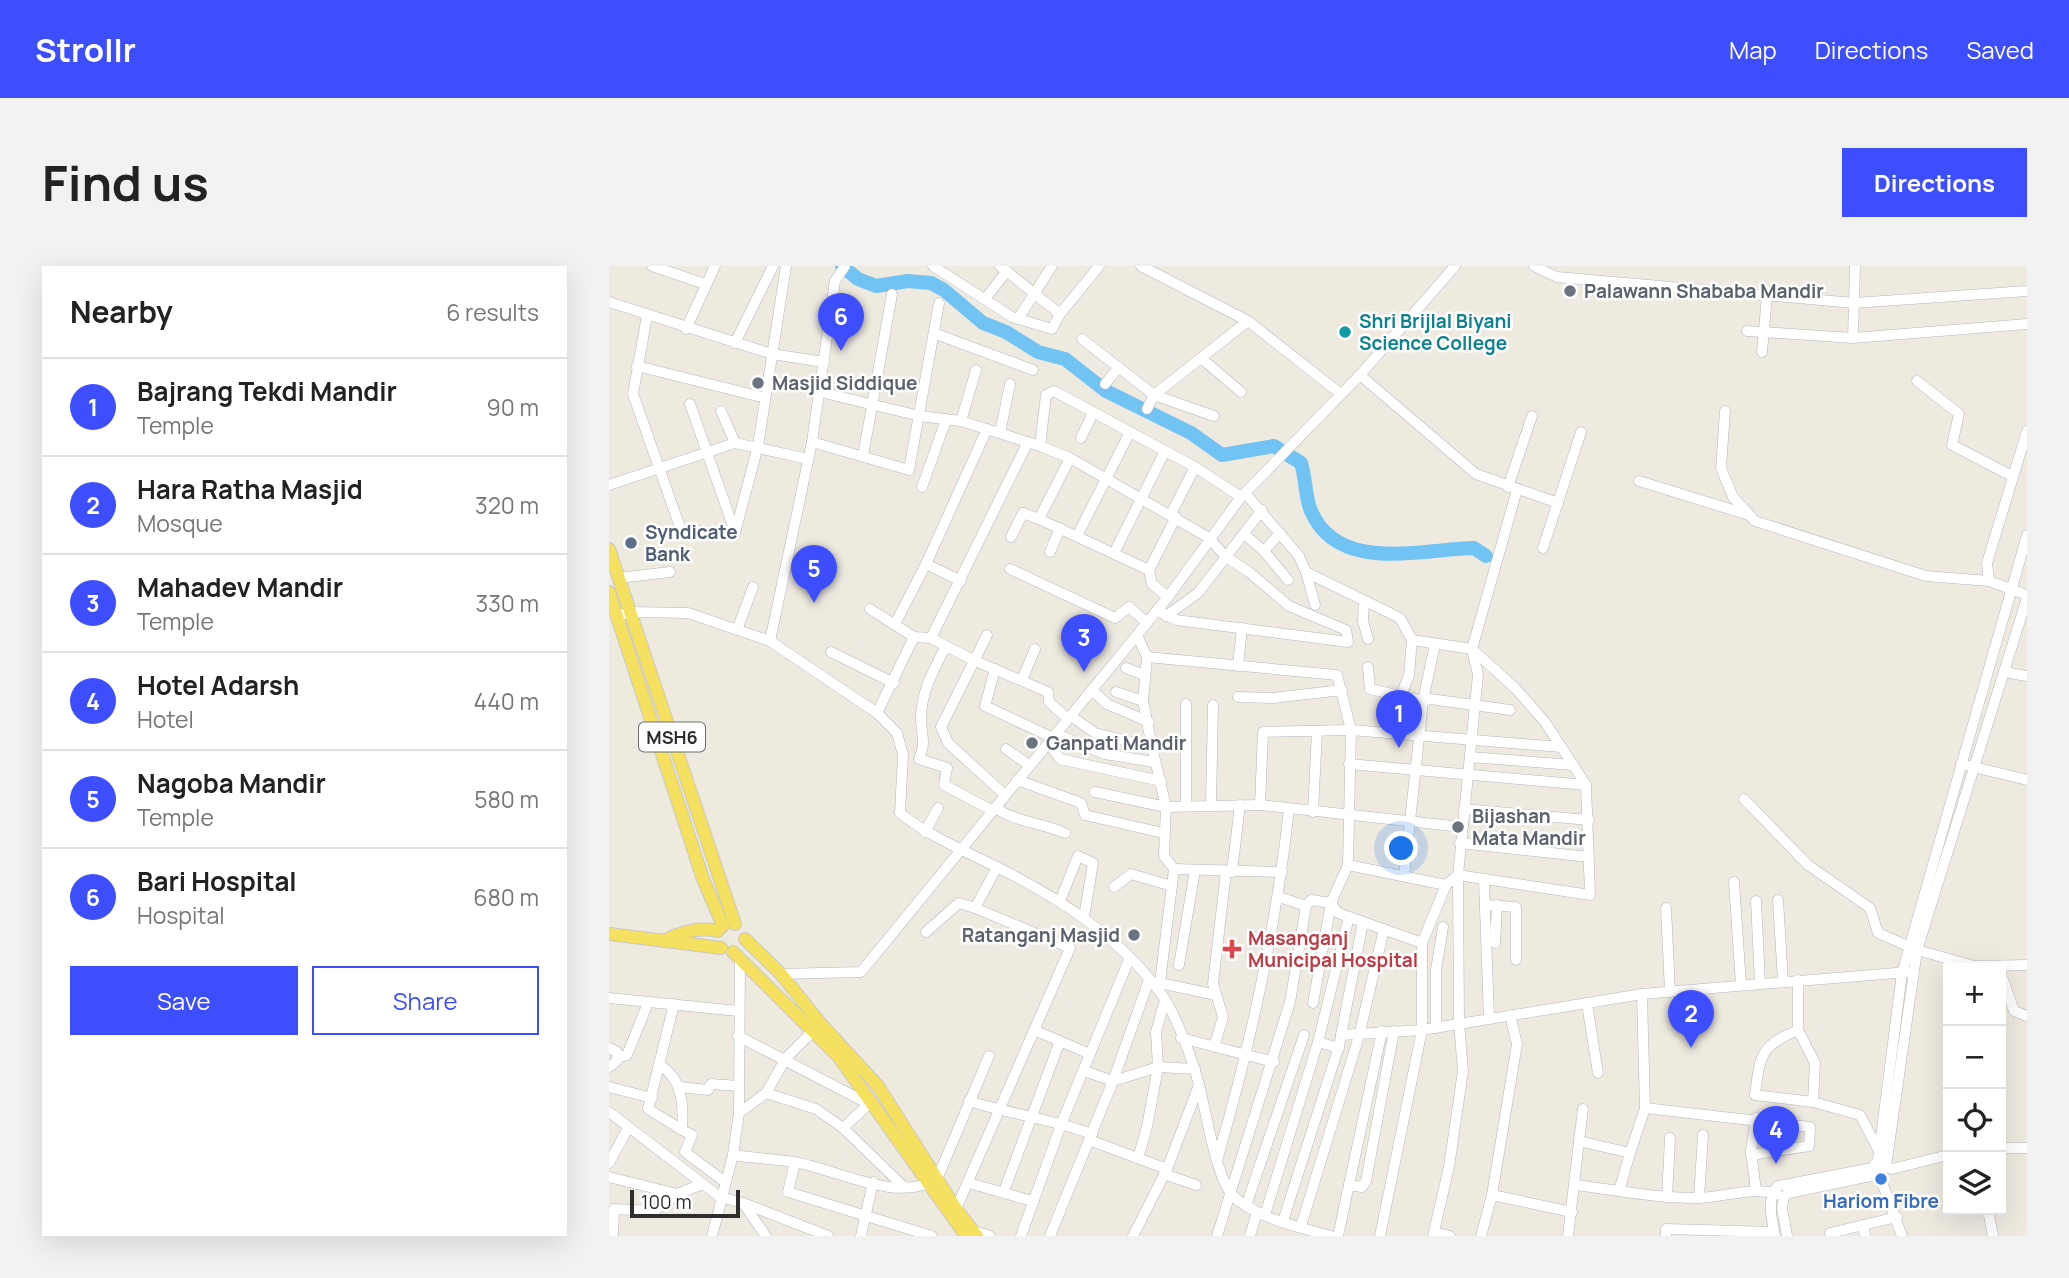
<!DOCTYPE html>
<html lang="en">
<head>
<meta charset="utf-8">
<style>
	body { margin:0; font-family:Manrope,sans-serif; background:#f2f2f2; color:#222 }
	.controls { position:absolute; right:21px; bottom:21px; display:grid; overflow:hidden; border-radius:0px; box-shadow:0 7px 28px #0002 }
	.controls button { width:63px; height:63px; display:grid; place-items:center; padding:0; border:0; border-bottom:2px solid #e0e0e0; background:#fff; color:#222; font:35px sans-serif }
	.scale { position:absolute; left:21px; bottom:18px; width:110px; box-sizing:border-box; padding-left:7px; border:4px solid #2d2d2d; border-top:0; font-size:19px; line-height:24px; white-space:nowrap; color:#2d2d2d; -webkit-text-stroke:5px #fff; paint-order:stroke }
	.you { position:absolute; left:793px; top:583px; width:24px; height:24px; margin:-18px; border:5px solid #fff; border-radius:50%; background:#1a73e8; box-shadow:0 0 0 10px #1a73e833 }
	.badge { display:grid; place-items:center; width:46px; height:46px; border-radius:50%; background:#3d4eff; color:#fff; font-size:23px; font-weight:700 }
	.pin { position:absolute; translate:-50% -58px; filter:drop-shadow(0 2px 4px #0008) }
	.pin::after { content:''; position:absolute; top:37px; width:24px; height:21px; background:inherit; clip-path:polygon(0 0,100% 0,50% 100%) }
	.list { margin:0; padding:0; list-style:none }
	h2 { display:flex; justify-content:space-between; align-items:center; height:91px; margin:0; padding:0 28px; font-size:30px }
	h2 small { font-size:23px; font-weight:400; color:#767676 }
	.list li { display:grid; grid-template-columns:46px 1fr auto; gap:21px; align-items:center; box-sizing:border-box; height:98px; padding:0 28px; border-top:2px solid #e0e0e0 }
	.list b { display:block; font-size:26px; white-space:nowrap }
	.list p { margin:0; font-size:23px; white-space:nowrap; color:#767676 }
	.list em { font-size:23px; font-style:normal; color:#767676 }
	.actions { display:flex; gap:14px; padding:21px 28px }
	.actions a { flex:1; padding:16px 0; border:2px solid #3d4eff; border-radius:0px; text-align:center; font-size:24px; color:#3d4eff }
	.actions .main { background:#3d4eff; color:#fff }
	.icon { flex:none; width:38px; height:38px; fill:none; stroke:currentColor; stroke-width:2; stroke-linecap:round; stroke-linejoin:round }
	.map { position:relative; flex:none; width:1418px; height:970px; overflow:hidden; border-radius:0px }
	header { display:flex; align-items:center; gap:42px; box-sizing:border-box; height:98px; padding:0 35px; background:#3d4eff; color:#fff }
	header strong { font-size:33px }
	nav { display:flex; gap:38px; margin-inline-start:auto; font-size:24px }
	.intro { display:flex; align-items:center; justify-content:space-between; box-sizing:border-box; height:168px; padding:0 42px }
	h1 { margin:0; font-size:49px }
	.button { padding:18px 32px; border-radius:0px; background:#3d4eff; color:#fff; font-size:24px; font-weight:700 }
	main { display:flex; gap:42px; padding:0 42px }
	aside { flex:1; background:#fff; border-radius:0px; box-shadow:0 7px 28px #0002 }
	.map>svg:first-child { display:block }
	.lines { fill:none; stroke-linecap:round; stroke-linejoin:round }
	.river { stroke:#71c3f3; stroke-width:14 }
	.minor-casing { stroke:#b3b5c1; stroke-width:11 }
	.major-casing { stroke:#c8c8c8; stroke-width:14 }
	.minor { stroke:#fff; stroke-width:10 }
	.major { stroke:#f5e15f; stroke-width:12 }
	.worship-dot { fill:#6b7280; stroke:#fff; stroke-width:2.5 }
	.culture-dot { fill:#0f9aa8; stroke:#fff; stroke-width:2.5 }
	.service-dot { fill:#5c6f8a; stroke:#fff; stroke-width:2.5 }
	.health-dot { fill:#e0444e; stroke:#fff; stroke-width:2.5 }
	.shop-dot { fill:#3f7fe0; stroke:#fff; stroke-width:2.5 }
	.labels { text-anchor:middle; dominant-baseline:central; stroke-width:5; stroke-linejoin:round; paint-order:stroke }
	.shield { fill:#fff; stroke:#6c6c6c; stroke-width:2 }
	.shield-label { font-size:18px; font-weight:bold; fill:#2d2d2d }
	.worship-label { font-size:19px; font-weight:bold; fill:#5b616d; stroke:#fff; text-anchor:start }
	.culture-label { font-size:19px; font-weight:bold; fill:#0d838f; stroke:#fff; text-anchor:start }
	.service-label { font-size:19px; font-weight:bold; fill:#4e5e75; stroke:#fff; text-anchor:start }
	.health-label { font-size:19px; font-weight:bold; fill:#be3a42; stroke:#fff; text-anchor:start }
	.shop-label { font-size:19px; font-weight:bold; fill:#366cbe; stroke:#fff }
</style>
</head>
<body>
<header>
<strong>Strollr</strong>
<nav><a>Map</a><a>Directions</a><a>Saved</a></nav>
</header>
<div class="intro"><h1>Find us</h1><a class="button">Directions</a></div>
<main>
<aside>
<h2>Nearby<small>6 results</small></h2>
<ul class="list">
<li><span class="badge">1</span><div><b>Bajrang Tekdi Mandir</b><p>Temple</p></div><em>90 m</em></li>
<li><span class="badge">2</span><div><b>Hara Ratha Masjid</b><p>Mosque</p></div><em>320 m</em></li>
<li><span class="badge">3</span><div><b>Mahadev Mandir</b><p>Temple</p></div><em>330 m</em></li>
<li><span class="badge">4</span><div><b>Hotel Adarsh</b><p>Hotel</p></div><em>440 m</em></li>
<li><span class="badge">5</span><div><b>Nagoba Mandir</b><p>Temple</p></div><em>580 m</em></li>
<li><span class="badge">6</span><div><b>Bari Hospital</b><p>Hospital</p></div><em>680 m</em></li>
</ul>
<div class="actions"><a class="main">Save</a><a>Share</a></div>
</aside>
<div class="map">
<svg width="1418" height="970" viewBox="0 0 1418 970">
	<rect width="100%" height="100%" fill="#efeae0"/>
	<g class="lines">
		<path class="river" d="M233 0 249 13 267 20 299 15 322 17 335 24 374 57 397 66 429 86 456 93 497 125 582 167 613 189 665 180 692 197C697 213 696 231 702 245 729 308 813 283 865 282L877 290"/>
		<defs>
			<g id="minor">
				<polyline points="43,0 96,18"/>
				<polyline points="324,0 403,51 443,63 451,48 490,0"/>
				<polyline points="391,0 451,48"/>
				<polyline points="532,0 639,55 732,128"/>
				<polyline points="925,0 948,11 1245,37 1418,25"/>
				<polyline points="376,33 398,5"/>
				<polyline points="0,36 163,88 215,96"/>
				<polyline points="38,50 24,128 72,264 126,267"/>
				<polyline points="409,53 443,0"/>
				<polyline points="77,63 106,0"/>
				<polyline points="1138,65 1244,72 1418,58"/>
				<polyline points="327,68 424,104"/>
				<polyline points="1244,72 1246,0"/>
				<polyline points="473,73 545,129 605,150"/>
				<polyline points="126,77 164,0"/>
				<polyline points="1153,86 1158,30"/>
				<polyline points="592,92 632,126"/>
				<polyline points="28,100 156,132"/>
				<polyline points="751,109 867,208 949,237"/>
				<polyline points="1308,115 1350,148 1343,179 1403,210"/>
				<polyline points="496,118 510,101"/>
				<polyline points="211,126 311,150 352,155 431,180 461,192 600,272 617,291 640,306 680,340 737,364 739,376 567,354 548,344"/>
				<polyline points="81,138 126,266"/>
				<polyline points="538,143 545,129 639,55"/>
				<polyline points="112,145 126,177"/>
				<polyline points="1116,145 1112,202 1124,231 1146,255 1317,310 1380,315"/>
				<polyline points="352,155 367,104"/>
				<polyline points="1418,165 1378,297 1380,315 1418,329"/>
				<polyline points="391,167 401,118"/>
				<polyline points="472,172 484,147"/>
				<polyline points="203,176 300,204 330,37"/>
				<polyline points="431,180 437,129 445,125 586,201 632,231"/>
				<polyline points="254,190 283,28"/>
				<polyline points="1030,215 1140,249"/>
				<polyline points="0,219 126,177 199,193"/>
				<polyline points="313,221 337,154"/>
				<polyline points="899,221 923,150"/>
				<polyline points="636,227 690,290 697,306 791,352 803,374 863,383 907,423 936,456 977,519 981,629 849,609 837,619 813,677 813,764 771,970"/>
				<polyline points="562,248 586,201"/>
				<polyline points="430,253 461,192"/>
				<polyline points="126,267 149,180 177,0"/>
				<polyline points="635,268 655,285 679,314"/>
				<polyline points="468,270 520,168"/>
				<polyline points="402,271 414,247 430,253 540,304 543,318 559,331"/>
				<polyline points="934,282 972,166"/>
				<polyline points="655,285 671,267"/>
				<polyline points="441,286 451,262"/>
				<polyline points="505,287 556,185"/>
				<polyline points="317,298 352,315"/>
				<polyline points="401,303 506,352 520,341 538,357"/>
				<polyline points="540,304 567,251"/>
				<polyline points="697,306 706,339"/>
				<polyline points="10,312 61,306"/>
				<polyline points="755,335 754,355 759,373"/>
				<polyline points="261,343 305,371 322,372 364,394 439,426 440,436 459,453"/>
				<path d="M8 350 21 346 79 347 161 375 268 447 288 467 294 489 291 547C321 571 354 584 388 601 450 632 509 670 551 726 567 748 583 792 590 819 597 844 607 913 624 930 649 953 690 961 722 970"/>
				<polyline points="557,350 589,327 653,244"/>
				<polyline points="286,358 317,298 378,163"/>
				<polyline points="128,364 144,321"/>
				<polyline points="378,369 332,461 339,477 396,529"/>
				<polyline points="528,369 538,391 534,435 543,481"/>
				<polyline points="322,372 419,176"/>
				<polyline points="161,375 203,176 226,15 236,0"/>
				<path d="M337 380C325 403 311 428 312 455 313 473 317 475 310 493L338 502 335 519 384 545"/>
				<polyline points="222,386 285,417"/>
				<polyline points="538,391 728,409 742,464 739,599 837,619"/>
				<polyline points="629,400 633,362"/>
				<polyline points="759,401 761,423 814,435 821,433 901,444"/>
				<polyline points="517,402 535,409"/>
				<polyline points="386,403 376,440 444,472"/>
				<polyline points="1395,406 1418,410"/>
				<polyline points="413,414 426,383"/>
				<polyline points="483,424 498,438 540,456"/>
				<polyline points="507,426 534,435"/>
				<polyline points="792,430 800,409 803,374"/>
				<polyline points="629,431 664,432 733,424"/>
				<polyline points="577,438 577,540"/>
				<polyline points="268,447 305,371"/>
				<polyline points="462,450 486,467 543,481 557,541 555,590 565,603 550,724"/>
				<polyline points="447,468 496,488 545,496"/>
				<polyline points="440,477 451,493 552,515"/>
				<polyline points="397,483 420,499"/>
				<polyline points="861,491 964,499"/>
				<polyline points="740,498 977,519"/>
				<polyline points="1352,498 1418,514"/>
				<polyline points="408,514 472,537 476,549 554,567"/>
				<polyline points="486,526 557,541 651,539 853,561"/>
				<polyline points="1135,533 1199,599 1261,642 1269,667 1308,684 1365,700 1418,699"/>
				<polyline points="602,539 604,439"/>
				<polyline points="651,539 654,466 742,464 952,481"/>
				<path d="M386 542C408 556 432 557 456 567"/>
				<polyline points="855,543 980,554"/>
				<polyline points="704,546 708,465"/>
				<polyline points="316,566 329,542"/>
				<polyline points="851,577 980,591"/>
				<polyline points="565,603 673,606"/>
				<polyline points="623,606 631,539"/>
				<polyline points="795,610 814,435 826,378"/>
				<polyline points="875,615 880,752"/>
				<polyline points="1125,616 1132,719"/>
				<polyline points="505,621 522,608 563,620"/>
				<polyline points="670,631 697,640 702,634 722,637 729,647 813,677"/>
				<polyline points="1169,634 1174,715"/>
				<polyline points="451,635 469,590 484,597 475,651"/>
				<polyline points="1147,635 1151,717"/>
				<polyline points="876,639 907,641 907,694"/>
				<polyline points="1057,642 1061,726"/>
				<polyline points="317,666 350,637 366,642 388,601"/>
				<polyline points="886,677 888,639"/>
				<polyline points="570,699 586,604"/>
				<polyline points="172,708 252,706 559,331 632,231 751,109 846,0"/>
				<polyline points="1392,708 1405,745 1418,750"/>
				<path d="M1189 714V764C1151 780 1151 789 1146 829L1204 836 1251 849 1271 887"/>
				<polyline points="551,717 607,729"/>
				<polyline points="1033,728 1036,842 1201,861 1200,880 1142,889"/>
				<polyline points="0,732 129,745"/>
				<polyline points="704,737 722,637 739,599"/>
				<polyline points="65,738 39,843 73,864"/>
				<polyline points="978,738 989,807"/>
				<polyline points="827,762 827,704 834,661"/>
				<polyline points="425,764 481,788"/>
				<polyline points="1189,764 1206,797 1204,836"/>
				<polyline points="732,769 813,764 1033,728 1299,706"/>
				<polyline points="129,770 260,838"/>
				<polyline points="572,772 665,796"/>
				<polyline points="709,776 730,782"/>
				<polyline points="605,781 614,751 604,718 617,606"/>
				<polyline points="0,782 8,786 8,795 0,801"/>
				<polyline points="8,792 18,789 39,737"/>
				<path d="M50 799C73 811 75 839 73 864L83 869 76 886 116 916"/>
				<polyline points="475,805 504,815 549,801 586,803"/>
				<polyline points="0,821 43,832"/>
				<polyline points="70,821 99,824 102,818 130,820"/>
				<polyline points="157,827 207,843 234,862 295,921"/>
				<path d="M360 835C401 848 443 853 483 868"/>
				<polyline points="974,843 970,875 1021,887 1010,925"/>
				<polyline points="0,846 111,931 134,937 219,970"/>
				<polyline points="130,847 157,827 177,792 209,760"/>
				<polyline points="234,862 262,836"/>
				<polyline points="480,874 558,903"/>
				<polyline points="1392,882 1418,882"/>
				<polyline points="1021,887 1036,842"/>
				<path d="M124 889C144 892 165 893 185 896 228 903 287 938 328 913L380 790"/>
				<path d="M609 891C642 777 667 662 680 543"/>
				<polyline points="529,892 538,861 549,801 547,766 556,734"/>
				<polyline points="186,896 179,926 323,970"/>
				<polyline points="0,897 19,862"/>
				<polyline points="1274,900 1283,903 1339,889"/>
				<polyline points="1268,903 1293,970"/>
				<polyline points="555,908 587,919"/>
				<polyline points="0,911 68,928 94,918"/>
				<polyline points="360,917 423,935"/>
				<polyline points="740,919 753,921 757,915 785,765"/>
				<path d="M967 919C1006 924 1046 932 1087 932 1113 932 1142 920 1168 928"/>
				<polyline points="395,925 451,775"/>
				<polyline points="1147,925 1142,885 1147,852"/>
				<polyline points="883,929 963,946"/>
				<polyline points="1058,931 1061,872"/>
				<polyline points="1090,932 1094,869"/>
				<polyline points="134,937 157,970"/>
				<polyline points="637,940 695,769"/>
				<polyline points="347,943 461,682 366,642"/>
				<polyline points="1379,944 1384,970"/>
				<polyline points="656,949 709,776 740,651"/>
				<polyline points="674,955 730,780 754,656"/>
				<polyline points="1254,959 1256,970"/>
				<polyline points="692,960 750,770 775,663"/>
				<polyline points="365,965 381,970"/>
				<polyline points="825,966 841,970"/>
				<polyline points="4,970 5,943 45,945 68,928"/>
				<polyline points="103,970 124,889 130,847 131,691"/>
				<polyline points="252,970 264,916"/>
				<polyline points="412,970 453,856 521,691"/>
				<polyline points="441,970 504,815 540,714"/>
				<polyline points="524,970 558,903 590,819"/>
				<polyline points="608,970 681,736 697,640"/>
				<polyline points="641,970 648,946"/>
				<polyline points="729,970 773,765"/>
				<polyline points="824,970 840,901 854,805 850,757 849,609 869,409 863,383 908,224"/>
				<polyline points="872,970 883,929 908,778 901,749"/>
				<polyline points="959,970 970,875"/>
				<polyline points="1057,970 1057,963 1165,966"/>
				<path d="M1166 970C1163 954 1157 933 1169 920L1263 902 1269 894 1293 707 1418 269"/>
				<polyline points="1178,970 1173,942 1175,930 1180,927 1271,908 1277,900 1308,684 1418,332"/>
				<polyline points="1222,970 1221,967 1288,951"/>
			</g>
			<g id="major">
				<polyline points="0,283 126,658"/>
				<polyline points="0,326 94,613 114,660"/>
				<polyline points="0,668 112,682"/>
				<polyline points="136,673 172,708 211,757 269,820 347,943 368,970"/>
				<path d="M57 674C74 665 90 661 109 665"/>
				<polyline points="124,686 229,790 357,970"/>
			</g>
		</defs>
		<use href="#minor" class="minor-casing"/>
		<use href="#major" class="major-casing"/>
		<use href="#minor" class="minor"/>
		<use href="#major" class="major"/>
	</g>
	<g class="worship-dot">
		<circle cx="961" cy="25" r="7"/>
		<circle cx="149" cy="117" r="7"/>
		<circle cx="423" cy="477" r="7"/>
		<circle cx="849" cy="561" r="7"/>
		<circle cx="525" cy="669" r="7"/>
	</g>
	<circle class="culture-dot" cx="736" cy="66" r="7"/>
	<circle class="service-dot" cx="22" cy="277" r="7"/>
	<path class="health-dot" d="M619.5 672.5h7v7h7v7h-7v7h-7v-7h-7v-7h7z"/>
	<circle class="shop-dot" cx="1272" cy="913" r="7"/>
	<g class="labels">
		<rect class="shield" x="30" y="456.5" width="66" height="29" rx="5"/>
		<g class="shield-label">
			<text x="63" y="471">MSH6</text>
		</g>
		<g class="worship-label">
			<text x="975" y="25">Palawann Shababa Mandir</text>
			<text x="163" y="117">Masjid Siddique</text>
			<text x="437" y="477">Ganpati Mandir</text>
			<text x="863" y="550">Bijashan<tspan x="863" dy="22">Mata Mandir</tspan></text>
			<text x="511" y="669" text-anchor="end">Ratanganj Masjid</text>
		</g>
		<g class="culture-label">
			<text x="750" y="55">Shri Brijlal Biyani<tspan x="750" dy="22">Science College</tspan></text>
		</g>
		<g class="service-label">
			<text x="36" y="266">Syndicate<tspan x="36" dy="22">Bank</tspan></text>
		</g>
		<g class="health-label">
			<text x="639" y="672">Masanganj<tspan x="639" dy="22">Municipal Hospital</tspan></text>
		</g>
		<g class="shop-label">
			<text x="1272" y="935">Hariom Fibre</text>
		</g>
	</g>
</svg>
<div class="controls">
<button>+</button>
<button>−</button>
<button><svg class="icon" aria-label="locate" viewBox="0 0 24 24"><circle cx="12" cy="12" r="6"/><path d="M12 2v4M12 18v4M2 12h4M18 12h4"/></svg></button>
<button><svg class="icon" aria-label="layers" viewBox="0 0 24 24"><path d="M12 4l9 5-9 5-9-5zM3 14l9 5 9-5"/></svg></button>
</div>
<div class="scale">100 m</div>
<div class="you"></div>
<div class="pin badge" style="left:790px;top:482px">1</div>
<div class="pin badge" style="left:1082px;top:782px">2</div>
<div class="pin badge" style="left:475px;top:406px">3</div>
<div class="pin badge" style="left:1167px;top:898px">4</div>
<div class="pin badge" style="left:205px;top:337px">5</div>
<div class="pin badge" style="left:232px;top:85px">6</div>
</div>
</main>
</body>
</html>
